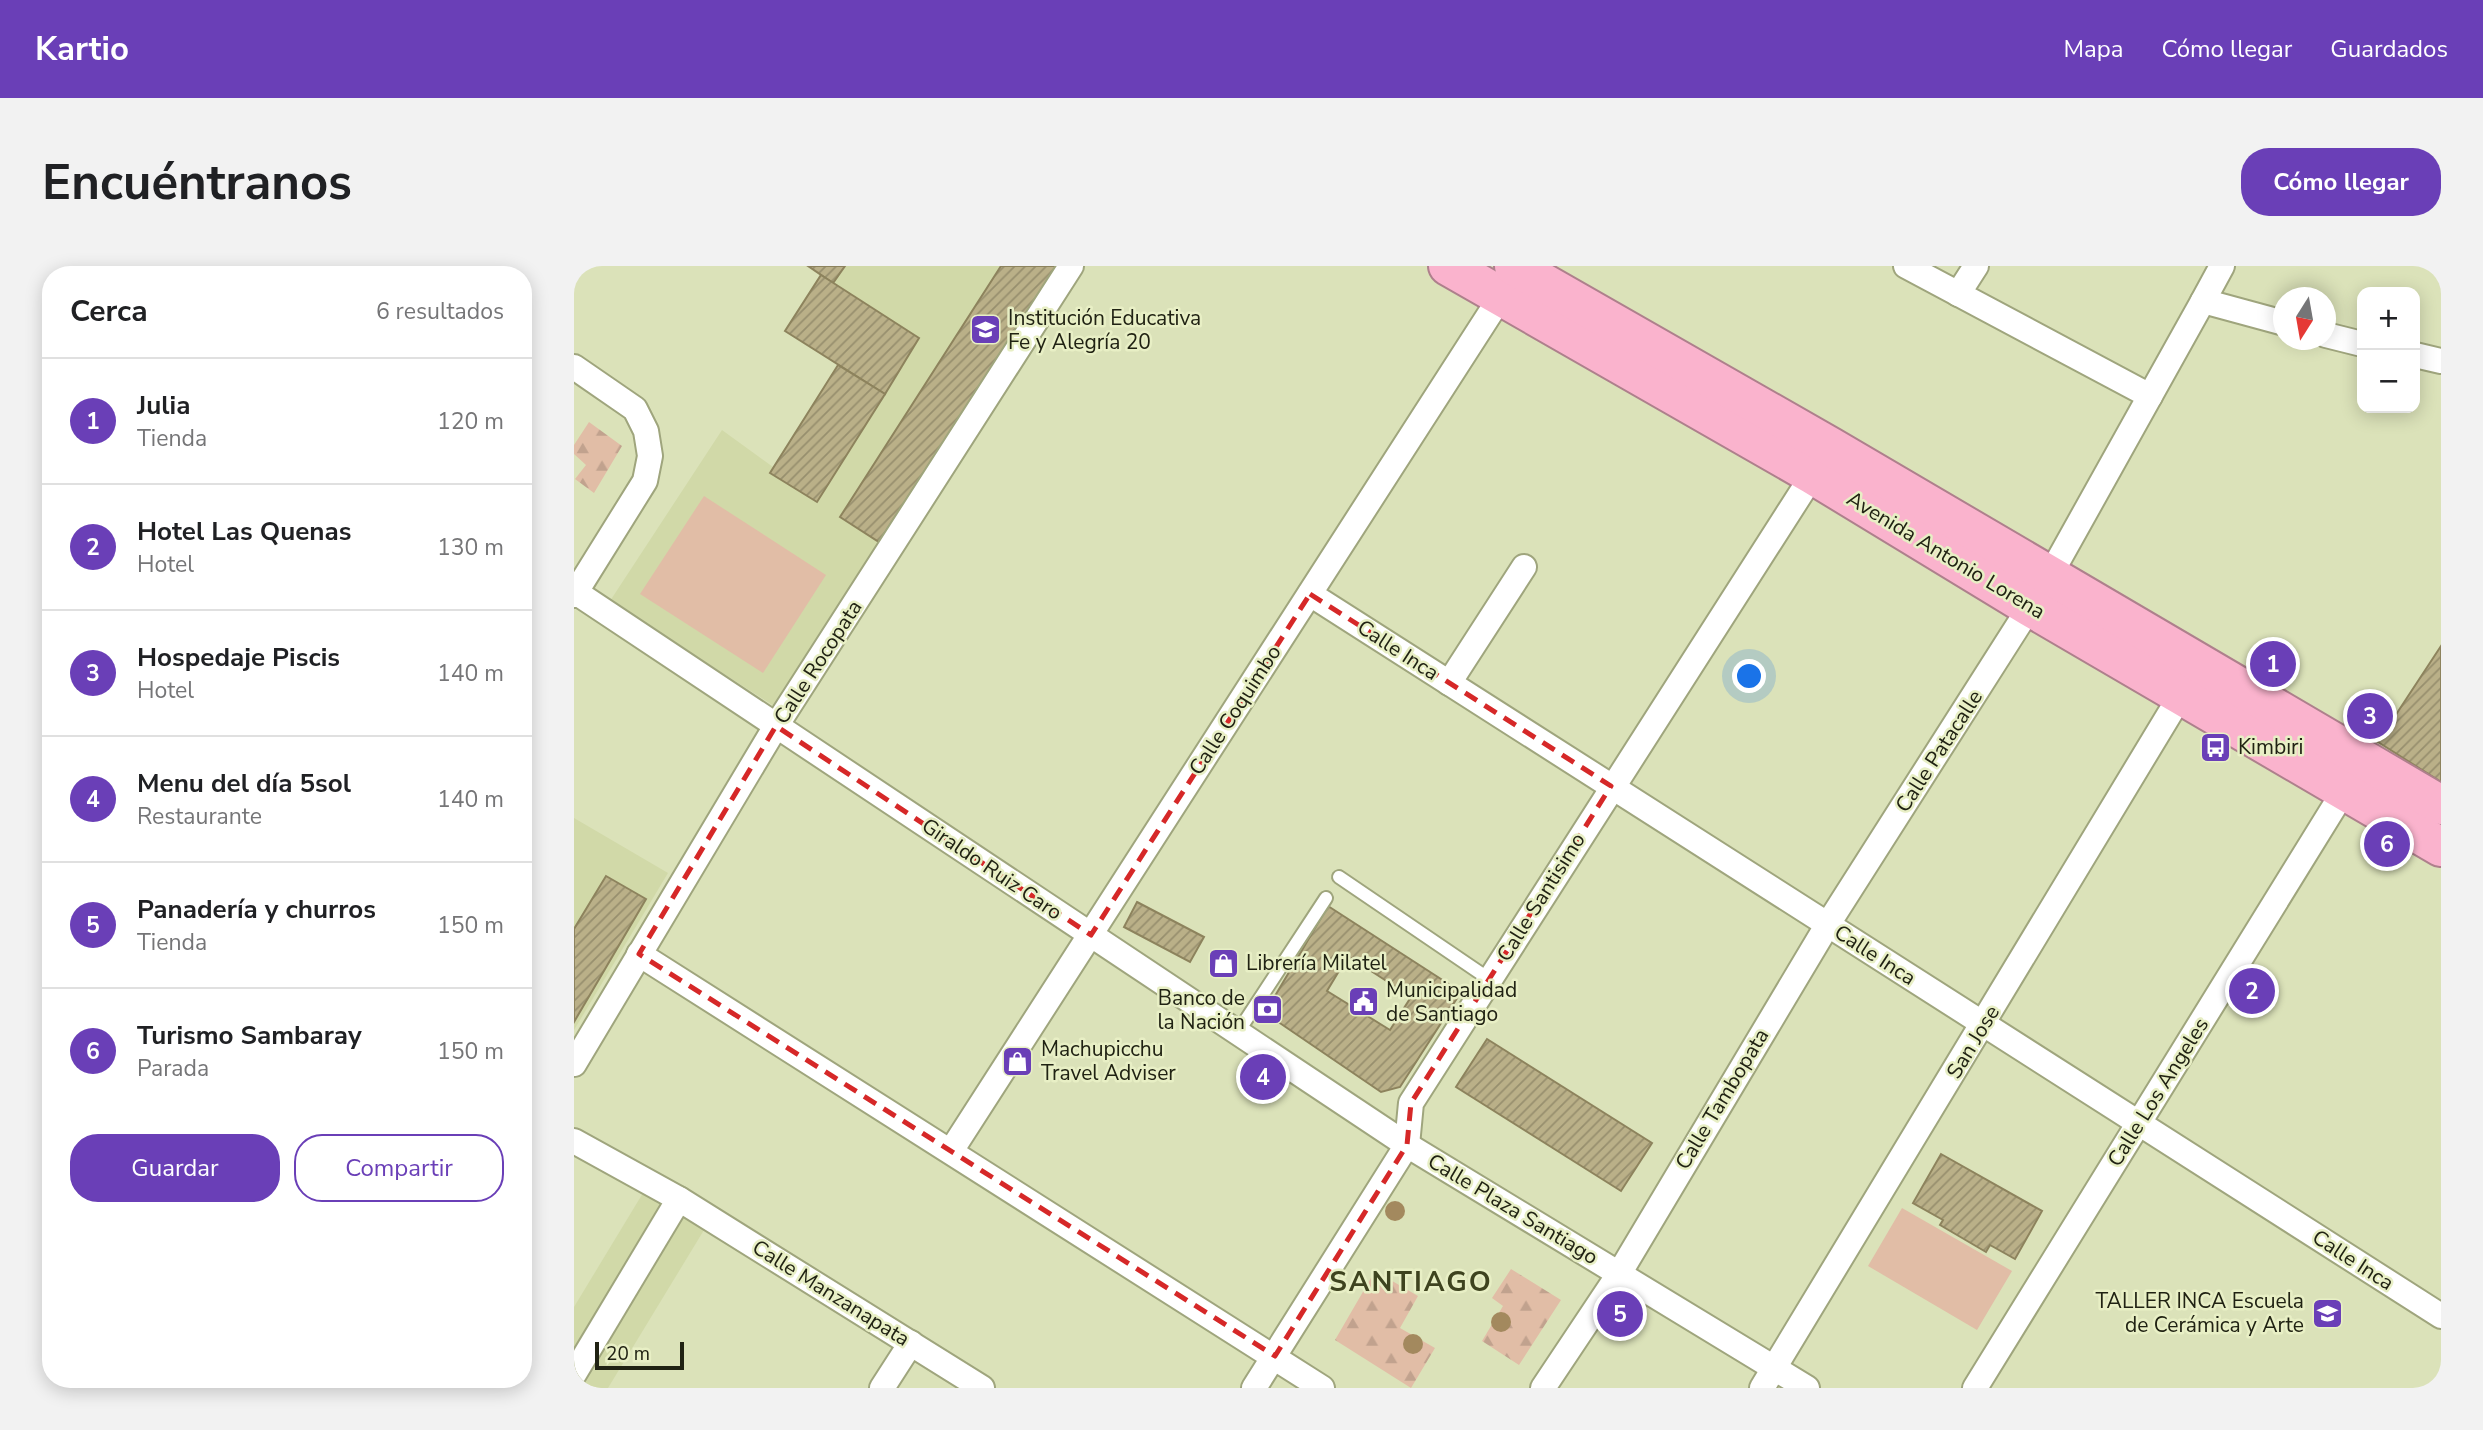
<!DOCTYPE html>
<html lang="es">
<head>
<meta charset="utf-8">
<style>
	body { margin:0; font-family:"Nunito Sans",sans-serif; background:#f2f2f2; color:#202124 }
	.controls { position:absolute; right:21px; top:21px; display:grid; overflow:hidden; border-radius:14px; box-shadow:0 4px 18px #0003 }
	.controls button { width:63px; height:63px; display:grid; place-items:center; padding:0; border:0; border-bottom:2px solid #e0e0e0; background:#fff; color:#202124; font:35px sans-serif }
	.compass { position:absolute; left:1699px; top:21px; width:63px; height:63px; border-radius:50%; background:#fff; box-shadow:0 4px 18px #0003; rotate:191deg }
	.scale { position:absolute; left:21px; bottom:18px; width:89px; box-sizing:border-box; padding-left:7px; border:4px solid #202213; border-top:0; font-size:19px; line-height:24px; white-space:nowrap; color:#202213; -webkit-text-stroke:5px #e8efc5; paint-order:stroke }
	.you { position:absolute; left:1176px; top:411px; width:24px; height:24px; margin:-18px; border:5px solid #fff; border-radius:50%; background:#1a73e8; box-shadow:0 0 0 10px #1a73e833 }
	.badge { display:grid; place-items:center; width:46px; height:46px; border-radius:50%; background:#6a3fb7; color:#fff; font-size:23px; font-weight:700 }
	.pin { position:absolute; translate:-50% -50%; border:4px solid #fff; box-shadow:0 2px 7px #0006 }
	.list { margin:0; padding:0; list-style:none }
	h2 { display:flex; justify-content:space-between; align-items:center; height:91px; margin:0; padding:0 28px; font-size:30px }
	h2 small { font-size:23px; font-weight:400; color:#757577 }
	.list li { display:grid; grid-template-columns:46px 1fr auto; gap:21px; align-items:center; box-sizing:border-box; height:126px; padding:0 28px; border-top:2px solid #e0e0e0 }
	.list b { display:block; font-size:26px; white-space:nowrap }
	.list p { margin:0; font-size:23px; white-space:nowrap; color:#757577 }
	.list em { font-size:23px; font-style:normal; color:#757577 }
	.actions { display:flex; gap:14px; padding:21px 28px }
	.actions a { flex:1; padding:16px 0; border:2px solid #6a3fb7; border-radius:28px; text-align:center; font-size:24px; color:#6a3fb7 }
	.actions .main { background:#6a3fb7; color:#fff }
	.map { position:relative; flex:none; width:1867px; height:1122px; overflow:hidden; border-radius:28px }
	header { display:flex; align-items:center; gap:42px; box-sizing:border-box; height:98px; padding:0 35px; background:#6a3fb7; color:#fff }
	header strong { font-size:33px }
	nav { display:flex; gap:38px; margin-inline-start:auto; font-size:24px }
	.intro { display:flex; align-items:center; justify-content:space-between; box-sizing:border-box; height:168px; padding:0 42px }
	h1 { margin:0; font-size:49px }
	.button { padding:18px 32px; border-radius:28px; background:#6a3fb7; color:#fff; font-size:24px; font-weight:700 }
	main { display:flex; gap:42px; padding:0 42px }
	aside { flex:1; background:#fff; border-radius:28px; box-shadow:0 4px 18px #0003 }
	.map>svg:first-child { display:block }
	.built { fill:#d1d9a8 }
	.forest { fill:url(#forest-firs) }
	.garden { fill:#e1bda6 }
	.building { fill:url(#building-hatch); stroke:#8d835d; stroke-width:2; fill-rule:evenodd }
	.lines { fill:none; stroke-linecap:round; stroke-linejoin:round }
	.lane-casing { stroke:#9fa57d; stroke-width:16 }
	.street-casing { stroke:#9fa57d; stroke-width:28 }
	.highway-casing { stroke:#ae808c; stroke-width:42 }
	.lane { stroke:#fff; stroke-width:12 }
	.street { stroke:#fff; stroke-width:24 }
	.highway { stroke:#fab3cd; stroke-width:38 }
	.tree { fill:#a3895e }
	.marked { fill:none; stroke:#d62828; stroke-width:5; stroke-dasharray:14 9; stroke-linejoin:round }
	.labels { text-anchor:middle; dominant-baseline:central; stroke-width:5; stroke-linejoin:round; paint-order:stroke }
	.poi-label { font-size:21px; fill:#202213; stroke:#e8efc5; text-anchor:start }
	.street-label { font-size:21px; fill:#202213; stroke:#e8efc5 }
	.district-label { font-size:28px; font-weight:bold; letter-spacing:2px; fill:#3e431f; stroke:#e8efc5 }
</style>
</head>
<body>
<header>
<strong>Kartio</strong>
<nav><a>Mapa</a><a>Cómo llegar</a><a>Guardados</a></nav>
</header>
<div class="intro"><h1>Encuéntranos</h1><a class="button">Cómo llegar</a></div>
<main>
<aside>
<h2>Cerca<small>6 resultados</small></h2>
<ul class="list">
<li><span class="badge">1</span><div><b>Julia</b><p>Tienda</p></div><em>120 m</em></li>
<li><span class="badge">2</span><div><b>Hotel Las Quenas</b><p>Hotel</p></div><em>130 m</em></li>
<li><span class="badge">3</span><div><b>Hospedaje Piscis</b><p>Hotel</p></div><em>140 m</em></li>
<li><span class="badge">4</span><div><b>Menu del día 5sol</b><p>Restaurante</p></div><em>140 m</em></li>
<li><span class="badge">5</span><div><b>Panadería y churros</b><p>Tienda</p></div><em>150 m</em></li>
<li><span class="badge">6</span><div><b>Turismo Sambaray</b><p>Parada</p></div><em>150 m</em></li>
</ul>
<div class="actions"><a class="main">Guardar</a><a>Compartir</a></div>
</aside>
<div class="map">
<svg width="1867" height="1122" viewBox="0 0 1867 1122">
	<defs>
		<pattern id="forest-firs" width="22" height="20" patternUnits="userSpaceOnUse" patternTransform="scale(1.75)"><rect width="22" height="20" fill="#e1bda6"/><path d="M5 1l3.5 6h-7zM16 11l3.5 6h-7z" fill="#c1a28e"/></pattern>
		<pattern id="building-hatch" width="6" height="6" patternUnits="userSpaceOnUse" patternTransform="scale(1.75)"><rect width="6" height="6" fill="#bab088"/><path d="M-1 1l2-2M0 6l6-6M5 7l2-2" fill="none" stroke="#978f6e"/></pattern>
	</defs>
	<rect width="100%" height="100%" fill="#dbe2b9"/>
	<g class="built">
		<polygon points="234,0 483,0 200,440 36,335 148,164 199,201 264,99 211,65 247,10"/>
		<polygon points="0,552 94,607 0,764"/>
		<polygon points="69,927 130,964 34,1122 0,1122 0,1041"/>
	</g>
	<g class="forest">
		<polygon points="15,156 48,180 20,227 1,213 12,199 0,188 0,179"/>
		<polygon points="937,1003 987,1034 945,1099 908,1075 929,1040 918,1032"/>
		<polygon points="801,1005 844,1030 826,1062 861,1082 837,1122 761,1074"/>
	</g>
	<g class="garden">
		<polygon points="130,230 252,309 189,407 66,328"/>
		<polygon points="1328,942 1438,1005 1403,1064 1294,1000"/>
	</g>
	<g class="building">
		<polygon points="234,0 271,0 259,17"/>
		<polygon points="427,0 483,0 305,276 266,251"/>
		<polygon points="247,9 345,72 311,128 211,65"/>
		<polygon points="264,99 311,128 243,236 196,207"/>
		<polygon points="1867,380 1867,516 1804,476"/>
		<polygon points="32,610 72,633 0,756 0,663"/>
		<polygon points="563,636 630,671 616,696 550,661"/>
		<path d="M754 640 887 726 826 821 807 826 691 747ZM774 690 837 731 816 764 753 725Z"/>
		<polygon points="913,773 1078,877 1047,925 882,821"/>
		<polygon points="1367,888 1468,945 1441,993 1416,979 1412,986 1366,959 1369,954 1339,937"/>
	</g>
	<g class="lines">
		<defs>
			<g id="lane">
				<polyline points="765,611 915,713"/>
				<polyline points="664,766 752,632"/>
			</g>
			<g id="street">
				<polyline points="1332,0 1576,130"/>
				<polyline points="1384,28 1402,0"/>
				<polyline points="1629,35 1648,0"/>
				<polyline points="1752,69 1788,78"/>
				<polyline points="1841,89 1867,95"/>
				<polyline points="0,101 61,143 72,165 76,190 71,215 0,329"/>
				<polyline points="3,327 833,879 1233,1122"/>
				<polyline points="736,328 1867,1050"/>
				<polyline points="875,417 950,301"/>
				<polyline points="65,688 748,1122"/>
				<polyline points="0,798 202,460 497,0"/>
				<polyline points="0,875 105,933 408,1122"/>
				<polyline points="377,885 935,18"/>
				<polyline points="0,1108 105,933"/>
				<polyline points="308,1122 337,1077"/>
				<polyline points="680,1122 833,879 837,837 1247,196"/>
				<polyline points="969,1122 1045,1008 1254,658 1475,311 1629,35 1710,57"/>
				<polyline points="1188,1122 1607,429"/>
				<polyline points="1401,1122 1778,512"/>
			</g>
			<g id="highway">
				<polyline points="874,0 1239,209 1456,341 1867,581"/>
				<polyline points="940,0 1257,181 1867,539"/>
			</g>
		</defs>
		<use href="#lane" class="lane-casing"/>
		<use href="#street" class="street-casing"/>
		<use href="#highway" class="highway-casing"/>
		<use href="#lane" class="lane"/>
		<use href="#street" class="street"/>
		<use href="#highway" class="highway"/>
	</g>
	<g class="tree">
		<circle cx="821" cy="945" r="10"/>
		<circle cx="927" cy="1056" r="10"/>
		<circle cx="839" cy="1078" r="10"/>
	</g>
	<path class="marked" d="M736 328 1037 520 837 837 833 879 701 1090 65 688 202 460 517 669Z"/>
	<defs>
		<symbol id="school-square" viewBox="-11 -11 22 22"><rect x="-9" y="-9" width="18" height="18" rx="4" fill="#6a3fb7" stroke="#e8efc5"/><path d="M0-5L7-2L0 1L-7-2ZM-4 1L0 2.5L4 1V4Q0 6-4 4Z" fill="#fff"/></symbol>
		<symbol id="bus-square" viewBox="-11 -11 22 22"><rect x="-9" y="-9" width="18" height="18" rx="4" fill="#6a3fb7" stroke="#e8efc5"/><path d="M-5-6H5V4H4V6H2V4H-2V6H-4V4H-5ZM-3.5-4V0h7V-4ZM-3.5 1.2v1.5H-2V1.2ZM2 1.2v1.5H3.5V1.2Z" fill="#fff"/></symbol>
		<symbol id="shop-square" viewBox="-11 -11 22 22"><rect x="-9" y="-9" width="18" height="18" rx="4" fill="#6a3fb7" stroke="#e8efc5"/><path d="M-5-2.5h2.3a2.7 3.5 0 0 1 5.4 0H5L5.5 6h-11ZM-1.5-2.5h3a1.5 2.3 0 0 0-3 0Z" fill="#fff"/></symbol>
		<symbol id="civic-square" viewBox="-11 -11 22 22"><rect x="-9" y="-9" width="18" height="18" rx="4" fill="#6a3fb7" stroke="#e8efc5"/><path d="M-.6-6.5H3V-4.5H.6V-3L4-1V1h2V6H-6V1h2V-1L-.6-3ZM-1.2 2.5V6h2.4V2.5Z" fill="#fff"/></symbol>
		<symbol id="bank-square" viewBox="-11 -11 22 22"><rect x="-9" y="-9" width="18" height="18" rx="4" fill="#6a3fb7" stroke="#e8efc5"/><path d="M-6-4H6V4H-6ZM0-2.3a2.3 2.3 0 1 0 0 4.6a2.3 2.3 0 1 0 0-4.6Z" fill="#fff"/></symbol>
	</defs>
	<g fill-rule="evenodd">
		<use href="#school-square" x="394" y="46" width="35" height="35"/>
		<use href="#bus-square" x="1624" y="464" width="35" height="35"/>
		<use href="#shop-square" x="632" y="680" width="35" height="35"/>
		<use href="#civic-square" x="772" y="718" width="35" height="35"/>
		<use href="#bank-square" x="676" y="726" width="35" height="35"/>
		<use href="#shop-square" x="426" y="778" width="35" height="35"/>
		<use href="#school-square" x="1736" y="1030" width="35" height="35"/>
	</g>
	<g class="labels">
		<g class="poi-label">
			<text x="434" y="52">Institución Educativa<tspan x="434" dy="24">Fe y Alegría 20</tspan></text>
			<text x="1664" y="481">Kimbiri</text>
			<text x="672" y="697">Librería Milatel</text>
			<text x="812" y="724">Municipalidad<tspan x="812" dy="24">de Santiago</tspan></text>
			<text x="671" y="732" text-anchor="end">Banco de<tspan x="671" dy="24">la Nación</tspan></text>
			<text x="467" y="783">Machupicchu<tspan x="467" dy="24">Travel Adviser</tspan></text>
			<text x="1730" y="1035" text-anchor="end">TALLER INCA Escuela<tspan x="1730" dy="24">de Cerámica y Arte</tspan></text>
		</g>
		<g class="street-label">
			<text transform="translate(1372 289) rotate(31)">Avenida Antonio Lorena</text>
			<text transform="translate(824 384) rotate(33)">Calle Inca</text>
			<text transform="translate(244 396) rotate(-57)">Calle Rocopata</text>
			<text transform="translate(661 444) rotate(-57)">Calle Coquimbo</text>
			<text transform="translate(1365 485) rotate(-57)">Calle Patacalle</text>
			<text transform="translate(418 603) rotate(34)">Giraldo Ruiz Caro</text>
			<text transform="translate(967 631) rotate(-58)">Calle Santisimo</text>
			<text transform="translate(1301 689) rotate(33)">Calle Inca</text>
			<text transform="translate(1399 776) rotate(-59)">San Jose</text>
			<text transform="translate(1584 826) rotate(-58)">Calle Los Angeles</text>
			<text transform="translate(1148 833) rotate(-59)">Calle Tambopata</text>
			<text transform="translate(939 943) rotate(31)">Calle Plaza Santiago</text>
			<text transform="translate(1779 994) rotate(33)">Calle Inca</text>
			<text transform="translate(257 1027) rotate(32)">Calle Manzanapata</text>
		</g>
		<g class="district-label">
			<text x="837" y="1016">SANTIAGO</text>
		</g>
	</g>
</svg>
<div class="controls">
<button>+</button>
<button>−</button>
</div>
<svg class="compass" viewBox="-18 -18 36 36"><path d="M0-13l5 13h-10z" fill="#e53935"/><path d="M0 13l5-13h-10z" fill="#757577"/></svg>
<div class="scale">20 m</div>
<div class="you"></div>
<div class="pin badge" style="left:1699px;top:398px">1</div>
<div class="pin badge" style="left:1678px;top:725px">2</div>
<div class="pin badge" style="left:1796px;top:450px">3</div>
<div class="pin badge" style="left:689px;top:811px">4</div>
<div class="pin badge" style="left:1046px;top:1048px">5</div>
<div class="pin badge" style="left:1813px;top:578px">6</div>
</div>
</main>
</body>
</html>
